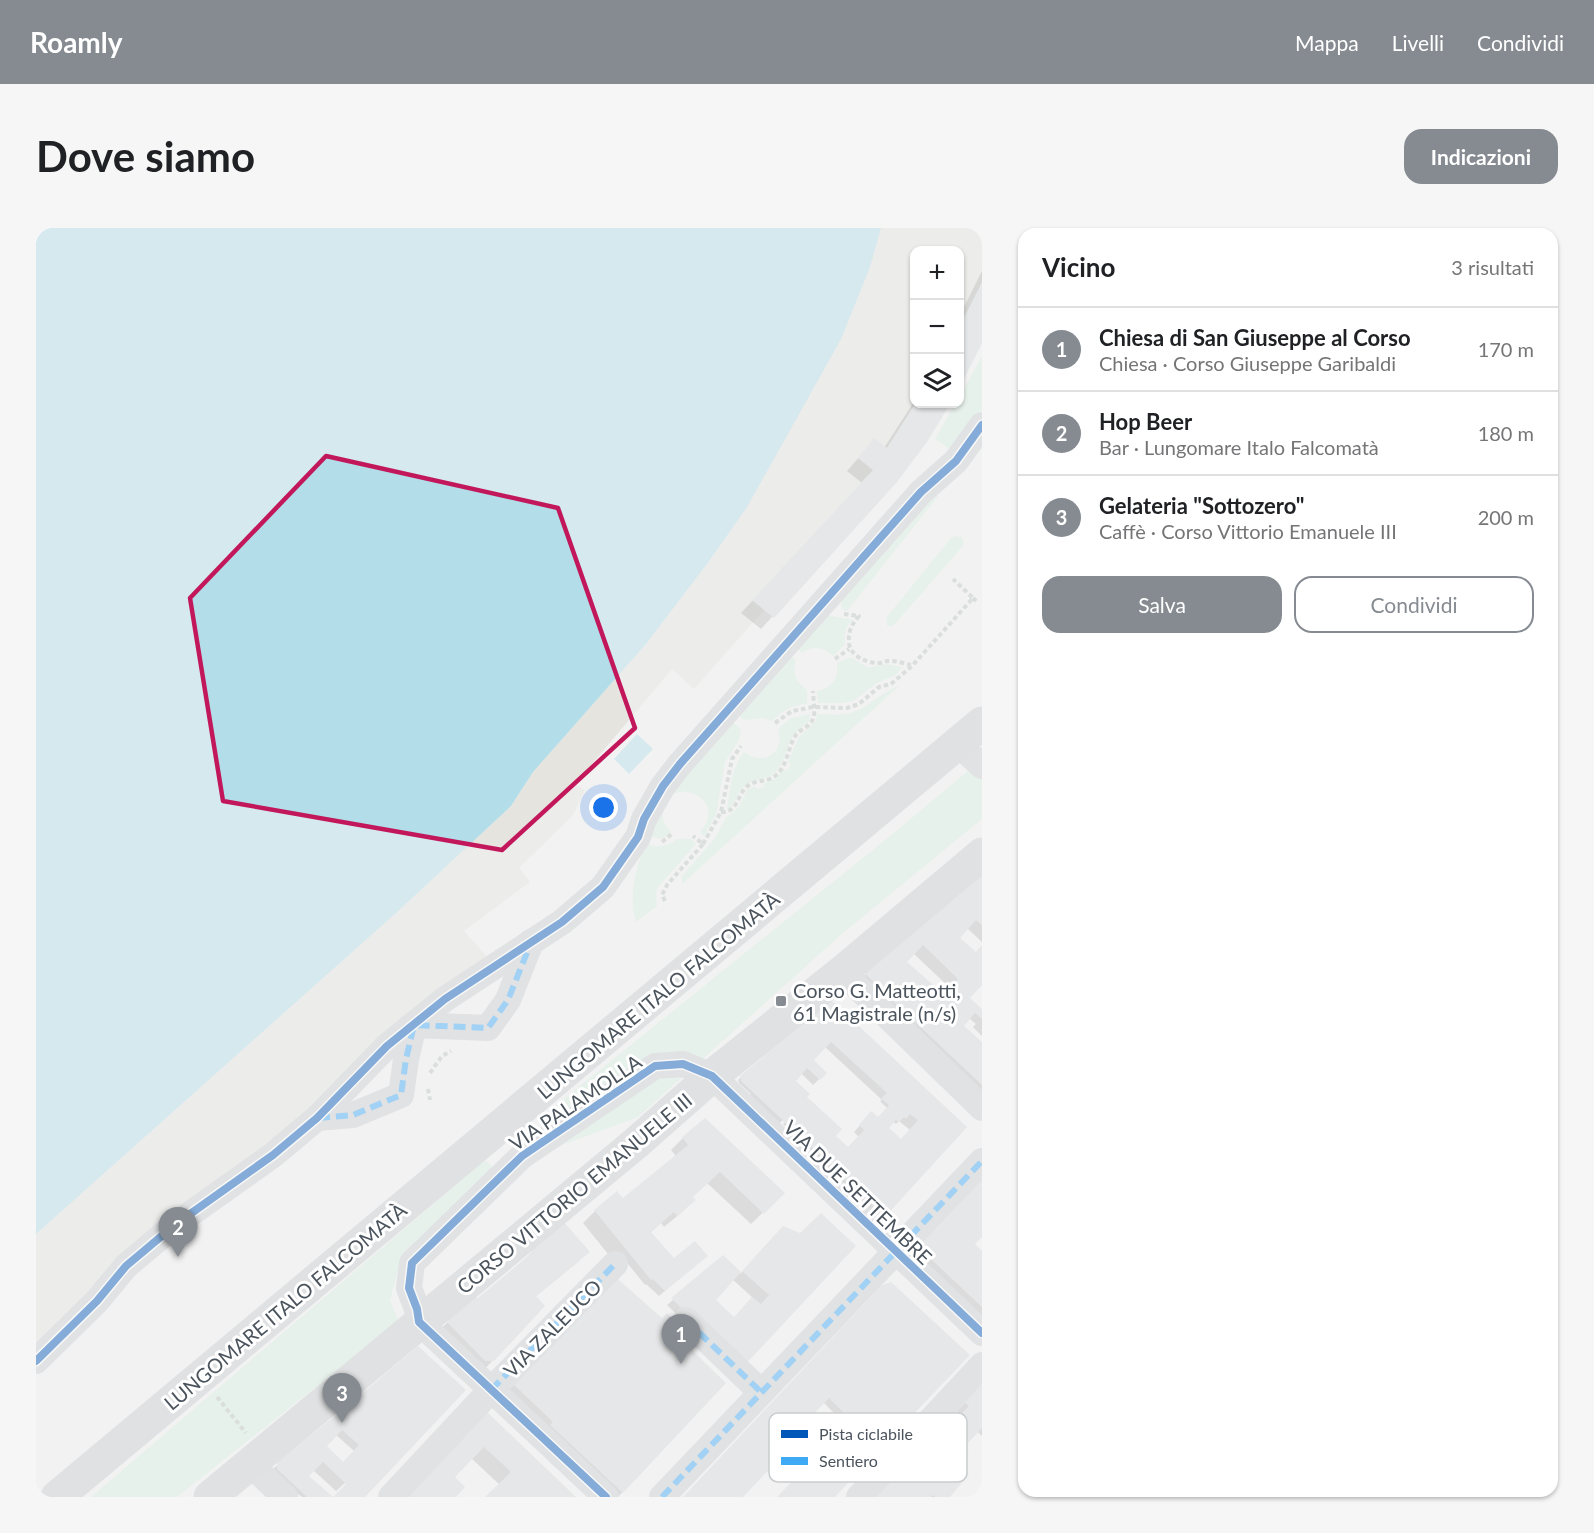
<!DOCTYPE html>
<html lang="it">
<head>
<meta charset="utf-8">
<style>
	body { margin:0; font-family:Lato,sans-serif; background:#f6f6f6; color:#202124 }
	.controls { position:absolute; right:18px; top:18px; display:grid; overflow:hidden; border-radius:12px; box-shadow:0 2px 4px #0004 }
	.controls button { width:54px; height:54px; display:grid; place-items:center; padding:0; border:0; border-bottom:2px solid #e0e0e0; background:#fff; color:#202124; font:30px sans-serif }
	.you { position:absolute; left:568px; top:580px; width:21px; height:21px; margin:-15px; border:4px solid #fff; border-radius:50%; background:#1a73e8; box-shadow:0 0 0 9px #1a73e833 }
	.badge { display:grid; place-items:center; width:39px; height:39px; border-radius:50%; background:#858b91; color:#fff; font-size:20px; font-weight:700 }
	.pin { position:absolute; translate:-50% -50px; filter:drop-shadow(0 2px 3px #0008) }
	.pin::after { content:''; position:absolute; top:32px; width:21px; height:18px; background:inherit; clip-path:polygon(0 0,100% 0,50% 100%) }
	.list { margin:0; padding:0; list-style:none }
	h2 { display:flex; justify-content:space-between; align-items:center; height:78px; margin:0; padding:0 24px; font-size:26px }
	h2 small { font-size:20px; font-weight:400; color:#757577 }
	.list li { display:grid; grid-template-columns:39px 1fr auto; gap:18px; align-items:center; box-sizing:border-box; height:84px; padding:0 24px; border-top:2px solid #e0e0e0 }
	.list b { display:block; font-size:22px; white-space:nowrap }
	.list p { margin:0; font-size:20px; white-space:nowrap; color:#757577 }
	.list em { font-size:20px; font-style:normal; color:#757577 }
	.actions { display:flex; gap:12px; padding:18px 24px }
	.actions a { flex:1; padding:14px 0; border:2px solid #858b91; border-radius:18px; text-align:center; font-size:21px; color:#858b91 }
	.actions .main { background:#858b91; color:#fff }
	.icon { flex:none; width:33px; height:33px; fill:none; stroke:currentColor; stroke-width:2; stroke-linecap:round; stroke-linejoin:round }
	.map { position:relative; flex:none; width:946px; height:1269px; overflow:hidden; border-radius:18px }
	header { display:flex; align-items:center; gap:36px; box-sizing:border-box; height:84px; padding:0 30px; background:#858b91; color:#fff }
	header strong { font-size:28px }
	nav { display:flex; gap:33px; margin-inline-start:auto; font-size:21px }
	.intro { display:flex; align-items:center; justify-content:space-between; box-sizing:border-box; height:144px; padding:0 36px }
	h1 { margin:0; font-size:42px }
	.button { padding:15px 27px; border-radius:18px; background:#858b91; color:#fff; font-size:21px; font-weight:700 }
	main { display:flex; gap:36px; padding:0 36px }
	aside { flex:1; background:#fff; border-radius:18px; box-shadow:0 2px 4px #0004 }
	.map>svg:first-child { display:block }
	.green { fill:#d9efe2 }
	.sand { fill:#e5e4df }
	.water { fill:#b2dde9 }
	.shadow { fill:#0003; fill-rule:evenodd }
	.building { fill:#d8d9db; fill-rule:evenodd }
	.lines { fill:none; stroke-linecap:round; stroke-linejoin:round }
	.path { stroke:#bcc5c2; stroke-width:4; stroke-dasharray:4.5 3; stroke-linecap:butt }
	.minor { stroke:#ccced0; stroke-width:26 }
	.major { stroke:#c9ccce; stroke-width:33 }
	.quiet { stroke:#3fa9f5; stroke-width:6; stroke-dasharray:12 6; stroke-linecap:butt }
	.cycleway-casing { stroke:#fff; stroke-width:11 }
	.cycleway { stroke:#0057b8; stroke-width:8 }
	.marked { fill:none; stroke:#c2185b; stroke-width:4.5; stroke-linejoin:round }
	.poi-dot { fill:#858b91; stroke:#fff; stroke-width:2 }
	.labels { text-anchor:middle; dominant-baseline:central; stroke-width:6; stroke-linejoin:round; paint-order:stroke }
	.poi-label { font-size:20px; fill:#4b545d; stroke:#fff; text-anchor:start }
	.street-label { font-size:20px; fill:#4b545d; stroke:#fff }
	.key { fill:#fff; stroke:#c9ccce; stroke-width:1.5 }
	.key-label { font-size:16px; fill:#4b545d }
</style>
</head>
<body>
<header>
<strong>Roamly</strong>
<nav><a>Mappa</a><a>Livelli</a><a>Condividi</a></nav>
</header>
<div class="intro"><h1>Dove siamo</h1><a class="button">Indicazioni</a></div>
<main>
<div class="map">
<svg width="946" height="1269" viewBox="0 0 946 1269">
	<rect width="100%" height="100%" fill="#f2f2f2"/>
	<g class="green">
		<polygon points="946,128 946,182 917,223 899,211 919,176 924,176 924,168"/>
		<polygon points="903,267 811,383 807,382 804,373 891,272"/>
		<polygon points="919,308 926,309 928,315 927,318 857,398 851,398 850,390 915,310"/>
		<path d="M785 386 817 392C809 397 808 408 809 417L797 428C788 419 776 417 766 425L758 417Z"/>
		<path d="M751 424 760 432C756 445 760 454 771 462V476C755 477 747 483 736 493L727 490 708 492 699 484Z"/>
		<path d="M812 430H816L831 439H836L850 436 866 439 860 447 841 455 817 473 807 475H782L781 463C796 460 803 450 801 435Z"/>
		<path d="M864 457 646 656V648L679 610 691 588C703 583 706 573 711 562L719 558 721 561 728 559V556L741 550 747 541 751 543 755 537 752 534 763 509 780 493 781 486C792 486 804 488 814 485 833 480 845 464 864 457Z"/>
		<path d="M774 486 773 493C769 497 763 501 759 505 749 517 750 536 737 546 728 553 715 551 707 559 700 566 700 576 691 582 694 562 695 540 708 524 727 539 750 524 742 501L755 490Z"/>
		<path d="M693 491 705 501 703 512 689 534 680 587 668 608 664 604C695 569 631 545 627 583 626 592 629 598 635 604 627 613 621 611 610 606L633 558Z"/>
		<polygon points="946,531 946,591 807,705 602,889 521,919 503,891 859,604"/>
		<path d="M641 611H655L660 616 622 659 620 667 621 678 600 694C592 664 600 644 608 616 622 619 630 620 641 611Z"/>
		<polygon points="449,932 463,945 363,1039 354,1072 363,1093 141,1269 55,1269"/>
	</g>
	<polygon class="sand" points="841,0 946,0 946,54 924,98 924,22 879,22 879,176 851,220 823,230 837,242 716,372 728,382 658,461 636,441 539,556 549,562 537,587 483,640 494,654 428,703 452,730 277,884 0,1121 0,1006 360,685 475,578 497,544 610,416 671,336 713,275"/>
	<g class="water">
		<polygon points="0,0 845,0 834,39 805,111 711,279 671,336 610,416 497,544 475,578 360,685 0,1006"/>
		<polygon points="601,506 617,521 593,546 578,531"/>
	</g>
	<g class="shadow">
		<polygon points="946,43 946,110 924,156 924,87"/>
		<polygon points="879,172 879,176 912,176 889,213 860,253 725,401 705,385 826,255 811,243 838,212 848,220"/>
		<path d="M946 648V714L931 700 907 725H940L946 718V755L932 770 946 783V808L937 799 940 796 933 790 926 798 946 816V874L824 751ZM877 725 914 760 907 768 869 734Z"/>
		<path d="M795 774 929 899 842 993 784 938 787 934 747 896 771 872 798 908 812 921 823 909 818 904 830 891H842L851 880 844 873 846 872 789 819 776 833 789 845 777 857 765 845 758 853 772 866 738 901 708 872 715 866 703 855 702 852 705 849ZM857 893 860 896 863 893 874 902 864 913 851 900Z"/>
		<polygon points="647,910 747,965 715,996 671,955 655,969 658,972 646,984 628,999 625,995 614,1005 637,1032 664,1033 623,1068 610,1056 609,1057 592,1036 585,1042 547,995 559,983 587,973 640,928 635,922"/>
		<polygon points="946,952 946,1006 914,1040 939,1019 946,1025 946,1090 873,1028"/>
		<path d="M765 1007 817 1018 688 1131 631 1077 687 1029 704 1046 738 1009ZM696 1051 717 1070 697 1091 677 1072Z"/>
		<polygon points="497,1023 543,1033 499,1069 457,1132 448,1142 402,1103 439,1070 442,1072 489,1033 488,1032"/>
		<polygon points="600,1068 688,1155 582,1269 467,1164"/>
		<path d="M790 1118 932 1127 846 1218 841 1212 815 1241 797 1269H743L762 1250 742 1230 705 1269H649ZM787 1174 807 1194 788 1214 767 1195Z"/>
		<path d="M382 1120 327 1269H299L312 1256 310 1254 300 1263 277 1242 271 1248 295 1269H266L262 1266 259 1269 232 1245ZM300 1207 318 1223 306 1236 289 1218Z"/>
		<polygon points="946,1157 946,1208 941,1203 925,1220 913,1269 841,1269 925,1188 920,1184"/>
		<polygon points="434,1196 538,1269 452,1269 464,1257 435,1230 417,1249 418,1269 366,1269"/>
	</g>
	<g class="building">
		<polygon points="946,54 946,115 924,159 924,98"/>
		<polygon points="879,176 914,176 891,214 861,254 738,390 716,372 837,242 822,230 838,210 851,220"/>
		<path d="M946 646V697L940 692 924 710 940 724 946 717V757L934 770 946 781V791L939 785 928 798 946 814V857L845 762 828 744ZM887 717 922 751 912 761 917 766 913 771 871 734Z"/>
		<path d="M795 772 931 899 849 989 705 853 704 848ZM795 814 851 865 845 870 853 877 842 889 835 883 823 897 828 902 812 919 800 908 806 901 771 869 774 866 760 853 771 840 784 852 791 845 778 832ZM874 886 882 892 865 911 853 900 860 892 863 894 868 889 870 891Z"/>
		<polygon points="669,890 749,965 728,986 684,944 657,969 660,972 641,988 638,984 615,1004 638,1030 659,1013 672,1028 629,1063 617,1051 615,1052 558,982 581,963 587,970 652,917 646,909"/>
		<polygon points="946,950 946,1009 939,1016 946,1023 946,1079 881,1018"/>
		<polygon points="785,985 820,1018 707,1139 635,1070 687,1027 705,1044 680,1072 698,1089 716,1069 725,1076 733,1067 706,1043 747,998 764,1005"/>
		<polygon points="528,994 554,1024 500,1068 509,1078 458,1133 449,1133 410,1093 439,1068 442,1070 497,1024 496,1021"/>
		<polygon points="576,1046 626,1090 631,1085 638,1092 632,1099 690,1155 587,1265 514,1197 517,1194 475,1154"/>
		<path d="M855 1054 934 1127 852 1213 847 1207 817 1241 821 1245 799 1269H741L766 1243 748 1226 707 1269H647L846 1057ZM793 1170 811 1188 788 1213 769 1195Z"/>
		<path d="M382 1118 430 1162 329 1269H271L241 1241V1234L309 1180ZM306 1202 323 1217 307 1234 291 1218ZM287 1234 310 1256 297 1269 273 1248Z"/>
		<polygon points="946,1156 946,1200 932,1215 914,1198 933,1178 928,1174"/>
		<polygon points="449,1182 540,1269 449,1269 475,1244 448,1219 419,1249 429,1259 420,1269 364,1269"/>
		<polygon points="905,1199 933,1225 922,1236 933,1246 914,1269 899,1269 897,1267 895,1269 840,1269"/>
	</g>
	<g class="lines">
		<g class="path">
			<polyline points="937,370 941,374"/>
			<path d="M808 386 823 388C816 396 812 403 813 414 813 427 830 435 842 435 847 435 851 432 856 433 863 433 869 436 875 437"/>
			<polyline points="799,431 813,421"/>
			<polyline points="739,495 756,483 777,479 811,480 823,476 843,459 855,456 876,438 937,370 917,351"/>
			<path d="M685 584C703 585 700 566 713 557 720 552 732 554 739 548 752 538 751 520 760 507 764 501 774 499 777 491 780 484 777 471 777 463"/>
			<polyline points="626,614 637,605"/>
			<polyline points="667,616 685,584 696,531 705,518"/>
			<polyline points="629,673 626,667 631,657 667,616 657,608"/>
			<polyline points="394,845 406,828 415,823"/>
			<polyline points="392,861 394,872"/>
			<polyline points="181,1169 210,1205"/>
		</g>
		<g class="minor">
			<polyline points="922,516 946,538"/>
			<polyline points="806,744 946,880"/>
			<polyline points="281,890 317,887 365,867 370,831 378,797 452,800 472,772 495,714"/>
			<polyline points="650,1092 725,1164"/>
			<polyline points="0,1133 61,1073 90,1038 140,996 237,927 281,890 351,818 409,771 526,694 567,659 602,609 608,591 627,558 644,536 885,264 920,233 946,197"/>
			<polyline points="214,1236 249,1269"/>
			<polyline points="355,1269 455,1162 579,1036"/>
			<polyline points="570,1269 383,1094 381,1081 373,1060 376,1035 486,928 619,838 647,836 676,848 946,1105"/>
			<polyline points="626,1269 946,933"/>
			<polyline points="823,1269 946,1137"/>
		</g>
		<g class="major">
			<polyline points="21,1269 946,495"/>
			<polyline points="174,1269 600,915 676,848 806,744 946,626"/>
		</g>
		<g class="quiet">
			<polyline points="282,890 317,887 365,867 370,831 378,797 452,800 472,772 494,717"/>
			<polyline points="650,1092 725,1164"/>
			<polyline points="455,1162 579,1036"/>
			<polyline points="626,1269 946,933"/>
		</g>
		<defs>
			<g id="cycleway">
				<polyline points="0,1133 61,1073 90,1038 140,996 237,927 281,890 351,818 409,771 526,694 567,659 602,609 608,591 627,558 644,536 885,264 920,233 946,197"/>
				<polyline points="570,1269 383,1094 381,1081 373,1060 376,1035 486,928 619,838 647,836 676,848 946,1105"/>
			</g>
		</defs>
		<use href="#cycleway" class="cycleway-casing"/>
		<use href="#cycleway" class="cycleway"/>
	</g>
	<path d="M0 0H946V1269H0ZM290 228 522 280 599 500 466 622 187 573 154 370Z" fill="#f2f2f2" fill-opacity=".55" fill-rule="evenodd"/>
	<path class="marked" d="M290 228 522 280 599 500 466 622 187 573 154 370Z"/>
	<rect class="poi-dot" x="739" y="767" width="12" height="12" rx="3"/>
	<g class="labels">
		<g class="poi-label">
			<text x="757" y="762">Corso G. Matteotti,<tspan x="757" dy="23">61 Magistrale (n/s)</tspan></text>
		</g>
		<g class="street-label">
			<text transform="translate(622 767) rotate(-40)">LUNGOMARE ITALO FALCOMATÀ</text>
			<text transform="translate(539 874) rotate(-34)">VIA PALAMOLLA</text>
			<text transform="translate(822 964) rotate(44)">VIA DUE SETTEMBRE</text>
			<text transform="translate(538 965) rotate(-40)">CORSO VITTORIO EMANUELE III</text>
			<text transform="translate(249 1078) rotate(-40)">LUNGOMARE ITALO FALCOMATÀ</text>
			<text transform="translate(516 1100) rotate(-45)">VIA ZALEUCO</text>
		</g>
	</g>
	<rect x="733" y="1185" width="198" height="69" rx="9" class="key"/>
	<rect x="745" y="1202" width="27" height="8" fill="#0057b8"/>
	<rect x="745" y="1229" width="27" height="8" fill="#3fa9f5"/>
	<g class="key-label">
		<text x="783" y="1212">Pista ciclabile</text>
		<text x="783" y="1239">Sentiero</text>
	</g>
</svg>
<div class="controls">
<button>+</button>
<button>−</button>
<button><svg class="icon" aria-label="layers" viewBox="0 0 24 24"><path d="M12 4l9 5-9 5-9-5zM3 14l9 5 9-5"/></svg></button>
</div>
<div class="you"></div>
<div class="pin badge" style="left:645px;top:1136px">1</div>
<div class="pin badge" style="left:142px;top:1029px">2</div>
<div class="pin badge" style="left:306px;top:1195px">3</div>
</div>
<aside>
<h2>Vicino<small>3 risultati</small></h2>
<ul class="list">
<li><span class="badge">1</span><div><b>Chiesa di San Giuseppe al Corso</b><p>Chiesa · Corso Giuseppe Garibaldi</p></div><em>170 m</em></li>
<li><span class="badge">2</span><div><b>Hop Beer</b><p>Bar · Lungomare Italo Falcomatà</p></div><em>180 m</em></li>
<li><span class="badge">3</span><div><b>Gelateria &quot;Sottozero&quot;</b><p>Caffè · Corso Vittorio Emanuele III</p></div><em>200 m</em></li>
</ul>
<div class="actions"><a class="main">Salva</a><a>Condividi</a></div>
</aside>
</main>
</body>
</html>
